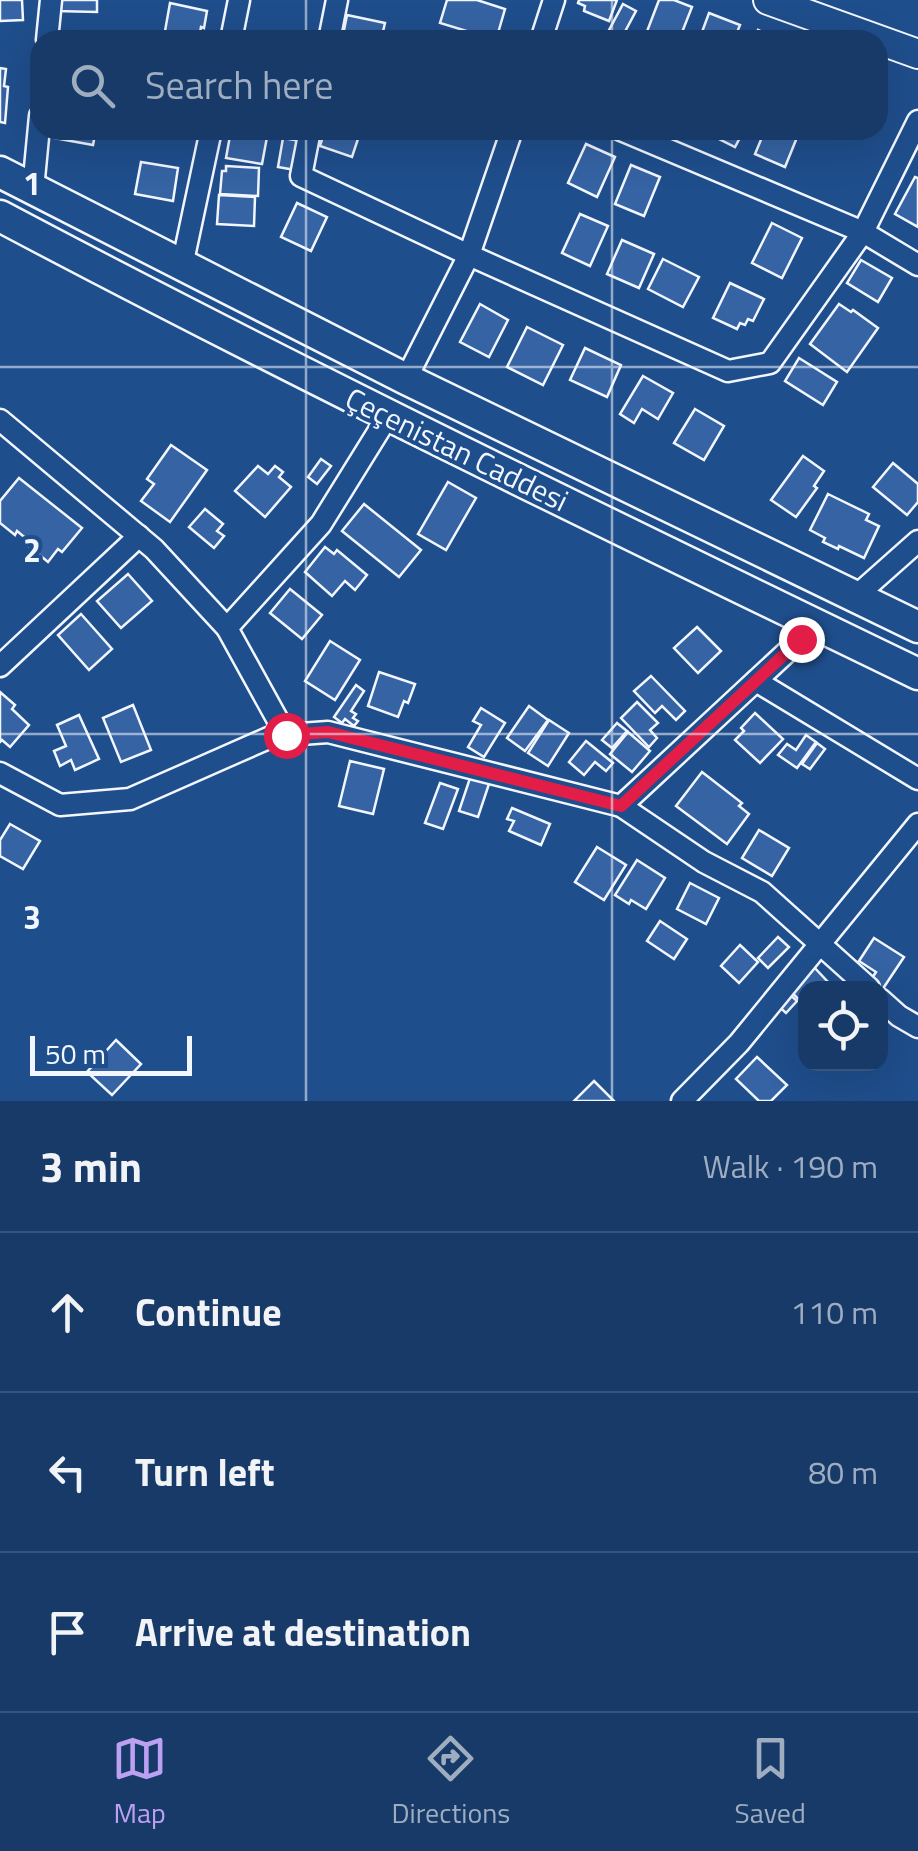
<!DOCTYPE html>
<html lang="en">
<head>
<meta charset="utf-8">
<style>
	body { margin:0; font-family:"Titillium Web",sans-serif; background:#20416f; color:#f1f3f6 }
	.controls { position:absolute; right:30px; bottom:30px; display:grid; overflow:hidden; border-radius:20px; box-shadow:0 10px 40px #0002 }
	.controls button { width:90px; height:90px; display:grid; place-items:center; padding:0; border:0; border-bottom:2px solid #36547d; background:#173a69; color:#f1f3f6; font:50px sans-serif }
	.scale { position:absolute; left:30px; bottom:25px; width:162px; box-sizing:border-box; padding-left:10px; border:5px solid #f2f6ff; border-top:0; font-size:28px; line-height:35px; white-space:nowrap; color:#f2f6ff; -webkit-text-stroke:8px #1f4e8c; paint-order:stroke }
	.stop { position:absolute; width:30px; height:30px; margin:-22px; border:8px solid #e11d48; border-radius:50%; background:#fff }
	.stop.end { background:#e11d48; border-color:#fff; box-shadow:0 2px 10px #0008 }
	.list { margin:0; padding:0; list-style:none }
	h2 { display:flex; justify-content:space-between; align-items:center; height:130px; margin:0; padding:0 40px; font-size:42px }
	h2 small { font-size:32px; font-weight:400; color:#9eadc0 }
	.list li { display:grid; grid-template-columns:65px 1fr auto; gap:30px; align-items:center; box-sizing:border-box; height:160px; padding:0 40px; border-top:2px solid #36547d }
	.list b { display:block; font-size:38px; white-space:nowrap }
	.list em { font-size:32px; font-style:normal; color:#9eadc0 }
	.icon { flex:none; width:55px; height:55px; fill:none; stroke:currentColor; stroke-width:2; stroke-linecap:round; stroke-linejoin:round }
	.map { position:relative; flex:none; width:918px; height:1101px; overflow:hidden }
	.search { position:absolute; background:#173a69; box-shadow:0 10px 40px #0002; left:30px; right:30px; top:30px; height:110px; display:flex; align-items:center; gap:25px; box-sizing:border-box; padding:0 35px; border-radius:30px; color:#9eadc0; font-size:38px }
	.sheet { height:610px; background:#173a69 }
	nav { display:flex; justify-content:space-around; align-items:center; box-sizing:border-box; height:140px; border-top:2px solid #36547d; background:#173a69; font-size:28px; color:#9eadc0 }
	nav a { display:grid; justify-items:center; gap:5px }
	nav .on { color:#bca0f2 }
	.map>svg:first-child { display:block }
	.building { fill:#3563a3; stroke:#f2f6ff; stroke-width:2.5 }
	.lines { fill:none; stroke-linecap:round; stroke-linejoin:round }
	.street-casing { stroke:#f2f6ff; stroke-width:25 }
	.secondary-casing { stroke:#f2f6ff; stroke-width:32 }
	.primary-casing { stroke:#f2f6ff; stroke-width:35 }
	.street { stroke:#1f4e8c; stroke-width:20 }
	.secondary { stroke:#1f4e8c; stroke-width:28 }
	.primary { stroke:#1f4e8c; stroke-width:30 }
	.route { stroke:#e11d48; stroke-width:12 }
	.grid { fill:none; stroke:#f2f6ff; stroke-width:2.5; stroke-opacity:0.55 }
	.labels { text-anchor:middle; dominant-baseline:central; stroke-width:8; stroke-linejoin:round; paint-order:stroke }
	.street-label { font-size:30px; fill:#f2f6ff; stroke:#1f4e8c }
	.grid-label { font-size:32px; text-anchor:middle; font-weight:bold; fill:#f2f6ff; stroke:#1f4e8c; stroke-width:8; stroke-linejoin:round; paint-order:stroke }
</style>
</head>
<body>
<div class="map">
<svg width="918" height="1101" viewBox="0 0 918 1101">
	<rect width="100%" height="100%" fill="#1f4e8c"/>
	<g class="building">
		<polygon points="0,0 22,0 23,20 0,21"/>
		<polygon points="57,0 97,0 97,12 56,11"/>
		<polygon points="447,0 477,0 505,9 496,40 440,23"/>
		<polygon points="579,0 617,0 609,21 584,11 585,6 578,3"/>
		<polygon points="659,0 674,0 692,7 679,40 661,40 646,34"/>
		<polygon points="170,3 207,11 204,28 201,27 199,38 165,31"/>
		<polygon points="623,4 636,11 621,39 608,32"/>
		<polygon points="709,13 740,25 734,40 699,40"/>
		<polygon points="347,15 385,23 381,40 342,40"/>
		<polygon points="758,30 781,40 754,40"/>
		<polygon points="252,32 291,40 250,40"/>
		<polygon points="0,68 6,69 4,86 8,87 5,123 0,122"/>
		<polygon points="55,130 96,130 93,145 54,138"/>
		<polygon points="231,130 267,137 262,164 226,158"/>
		<polygon points="325,130 361,130 352,157 320,146"/>
		<polygon points="706,130 744,130 735,147 705,132"/>
		<polygon points="765,130 800,130 785,167 755,154"/>
		<polygon points="283,138 300,141 295,170 278,167"/>
		<polygon points="586,144 615,157 597,197 568,183"/>
		<polygon points="141,162 178,168 173,201 135,194"/>
		<polygon points="631,165 660,177 644,216 615,204"/>
		<polygon points="226,166 259,168 258,196 220,194 222,171 226,171"/>
		<polygon points="915,177 918,178 918,227 895,214"/>
		<polygon points="219,195 255,197 254,226 217,224"/>
		<polygon points="297,203 327,217 311,251 281,237"/>
		<polygon points="580,214 608,226 590,266 562,253"/>
		<polygon points="772,223 802,238 782,278 752,263"/>
		<polygon points="622,240 654,254 639,288 607,274"/>
		<polygon points="663,259 699,277 683,307 648,289"/>
		<polygon points="861,260 892,278 878,302 847,283"/>
		<polygon points="730,283 764,299 753,321 748,319 745,325 740,323 737,329 713,318"/>
		<polygon points="480,304 508,320 489,357 460,342"/>
		<polygon points="839,304 851,312 853,310 878,328 847,372 810,344"/>
		<polygon points="527,327 563,345 543,385 507,367"/>
		<polygon points="585,348 621,365 607,397 570,380"/>
		<polygon points="799,358 837,382 823,405 785,381"/>
		<polygon points="643,376 673,393 658,419 642,409 634,423 620,414"/>
		<polygon points="695,409 724,426 704,460 674,443"/>
		<polygon points="171,445 207,470 170,522 141,501 154,484 147,479"/>
		<polygon points="803,456 824,471 814,486 817,488 796,517 771,500"/>
		<polygon points="321,459 331,466 317,484 308,477"/>
		<polygon points="893,463 918,484 918,502 907,515 873,487"/>
		<polygon points="258,466 268,474 275,466 283,472 279,477 291,487 265,517 235,491"/>
		<polygon points="19,478 82,528 62,552 58,549 48,562 25,543 28,540 17,531 15,535 0,523 0,501"/>
		<polygon points="448,482 476,498 446,550 418,534"/>
		<polygon points="828,494 869,514 866,520 879,526 864,558 839,546 838,549 823,542 825,538 810,530"/>
		<polygon points="364,504 421,550 399,577 342,531"/>
		<polygon points="205,509 223,524 217,531 224,536 214,548 189,527"/>
		<polygon points="325,547 334,554 337,550 367,575 355,590 345,581 332,596 305,572"/>
		<polygon points="128,574 152,601 121,628 97,601"/>
		<polygon points="290,589 322,615 302,639 270,613"/>
		<polygon points="81,614 112,649 89,670 58,635"/>
		<polygon points="697,627 721,651 698,673 674,648"/>
		<polygon points="330,641 360,660 335,700 305,681"/>
		<polygon points="379,672 415,684 408,703 404,701 398,717 368,706"/>
		<polygon points="651,676 685,711 676,720 662,706 655,713 634,691"/>
		<polygon points="356,685 364,691 351,711 356,714 353,718 358,721 354,726 345,719 342,723 334,717"/>
		<polygon points="0,692 15,705 12,709 29,725 10,747 2,740 0,742"/>
		<polygon points="637,702 658,723 650,730 657,738 649,747 621,718"/>
		<polygon points="133,705 151,750 121,762 103,718"/>
		<polygon points="529,706 548,720 525,751 507,738"/>
		<polygon points="481,708 505,723 484,757 468,747 481,725 473,721"/>
		<polygon points="755,713 783,739 760,763 735,740 744,731 741,728"/>
		<polygon points="79,715 99,759 75,770 71,760 60,766 54,751 66,746 57,725"/>
		<polygon points="549,720 569,733 548,766 528,753"/>
		<polygon points="617,723 627,731 612,748 602,740"/>
		<polygon points="628,732 650,751 632,772 610,754"/>
		<polygon points="806,735 816,742 797,768 778,755 787,744 796,750"/>
		<polygon points="586,741 613,763 606,771 595,762 584,775 569,762"/>
		<polygon points="817,743 825,749 810,769 802,764"/>
		<polygon points="350,761 384,769 373,814 339,806"/>
		<polygon points="702,772 742,803 739,806 749,814 727,844 676,806"/>
		<polygon points="471,775 490,781 478,817 459,811"/>
		<polygon points="440,783 458,789 443,829 425,823"/>
		<polygon points="512,808 550,824 541,845 509,831 514,821 507,819"/>
		<polygon points="10,824 40,841 23,869 0,856 0,840"/>
		<polygon points="759,830 789,848 772,876 742,858"/>
		<polygon points="597,847 626,865 604,900 575,882"/>
		<polygon points="637,860 665,878 646,909 631,900 629,904 615,895"/>
		<polygon points="690,883 719,898 706,924 677,909"/>
		<polygon points="660,921 687,939 674,959 647,941"/>
		<polygon points="778,937 789,947 768,968 758,958"/>
		<polygon points="874,938 904,957 880,993 880,988 871,988 867,986 876,972 859,961"/>
		<polygon points="740,945 758,962 739,983 721,966"/>
		<polygon points="812,965 827,981 819,988 806,988 806,1002 803,1004 788,988"/>
		<polygon points="786,991 797,1001 786,1013 775,1003"/>
		<polygon points="116,1040 141,1064 112,1095 87,1072"/>
		<polygon points="757,1057 787,1085 771,1101 759,1101 736,1079"/>
		<polygon points="594,1081 614,1101 574,1101"/>
	</g>
	<g class="lines">
		<defs>
			<g id="street">
				<polyline points="47,40 51,0"/>
				<polyline points="231,40 239,0"/>
				<polyline points="329,40 337,0"/>
				<polyline points="541,40 554,0"/>
				<polyline points="310,130 301,176 469,255 728,371 770,363 863,232 918,121"/>
				<polyline points="621,130 863,232 918,265"/>
				<polyline points="33,189 40,116"/>
				<polyline points="182,266 211,130"/>
				<polyline points="406,379 469,255 512,130"/>
				<polyline points="0,420 154,549 227,628 286,735"/>
				<polyline points="855,597 918,541"/>
				<polyline points="227,628 321,524 388,416"/>
				<polyline points="0,666 139,536"/>
				<polyline points="756,681 918,779"/>
				<polyline points="0,773 60,805 130,799 273,736 328,732 621,806 704,862 762,892 869,988"/>
				<polyline points="621,806 816,625"/>
				<polyline points="880,999 899,1016 918,1027"/>
				<polyline points="682,1101 739,1043 918,824"/>
			</g>
			<polyline id="secondary" points="768,0 918,54"/>
			<g id="primary">
				<polyline points="0,172 406,379 918,627"/>
				<path d="M0 216C302 376 610 525 918 674"/>
			</g>
		</defs>
		<use href="#street" class="street-casing"/>
		<use href="#secondary" class="secondary-casing"/>
		<use href="#primary" class="primary-casing"/>
		<use href="#street" class="street"/>
		<use href="#secondary" class="secondary"/>
		<use href="#primary" class="primary"/>
	</g>
	<g class="lines">
		<polyline class="route" points="286,735 328,732 621,806 801,639"/>
	</g>
	<path class="grid" d="M306 0V40M612 0V40M306 130V1101M612 130V1101M0 367H918M0 734H918"/>
	<g class="labels">
		<g class="street-label">
			<text transform="translate(457 449) rotate(26)">Çeçenistan Caddesi</text>
		</g>
	</g>
	<g class="grid-label">
		<text x="32" y="195">1</text>
		<text x="32" y="562">2</text>
		<text x="32" y="929">3</text>
	</g>
</svg>
<div class="controls">
<button><svg class="icon" aria-label="locate" viewBox="0 0 24 24"><circle cx="12" cy="12" r="6"/><path d="M12 2v4M12 18v4M2 12h4M18 12h4"/></svg></button>
</div>
<div class="scale">50 m</div>
<div class="stop" style="left:286px;top:735px"></div>
<div class="stop end" style="left:801px;top:639px"></div>
<div class="search"><svg class="icon" aria-label="search" viewBox="0 0 24 24"><circle cx="10" cy="10" r="6"/><path d="M15 15l6 6"/></svg>Search here</div>
</div>
<section class="sheet">
<h2>3 min<small>Walk · 190 m</small></h2>
<ul class="list">
<li><svg class="icon" aria-label="ahead" viewBox="0 0 24 24"><path d="M12 20V5M6 11l6-6 6 6"/></svg><div><b>Continue</b></div><em>110 m</em></li>
<li><svg class="icon" aria-label="left" viewBox="0 0 24 24"><path d="M17 20v-9H6M10 6l-5 5 5 5"/></svg><div><b>Turn left</b></div><em>80 m</em></li>
<li><svg class="icon" aria-label="arrive" viewBox="0 0 24 24"><path d="M6 21V4h12l-3 4 3 4H6"/></svg><div><b>Arrive at destination</b></div></li>
</ul>
</section>
<nav>
<a class="on"><svg class="icon" aria-label="map" viewBox="0 0 24 24"><path d="M3 6l6-2 6 2 6-2v14l-6 2-6-2-6 2zM9 4v14M15 6v14"/></svg>Map</a>
<a><svg class="icon" aria-label="directions" viewBox="0 0 24 24"><path d="M12 3l9 9-9 9-9-9zM9 14v-3h6M13 9l2 2-2 2"/></svg>Directions</a>
<a><svg class="icon" aria-label="saved" viewBox="0 0 24 24"><path d="M7 4h10v16l-5-4-5 4z"/></svg>Saved</a>
</nav>
</body>
</html>
